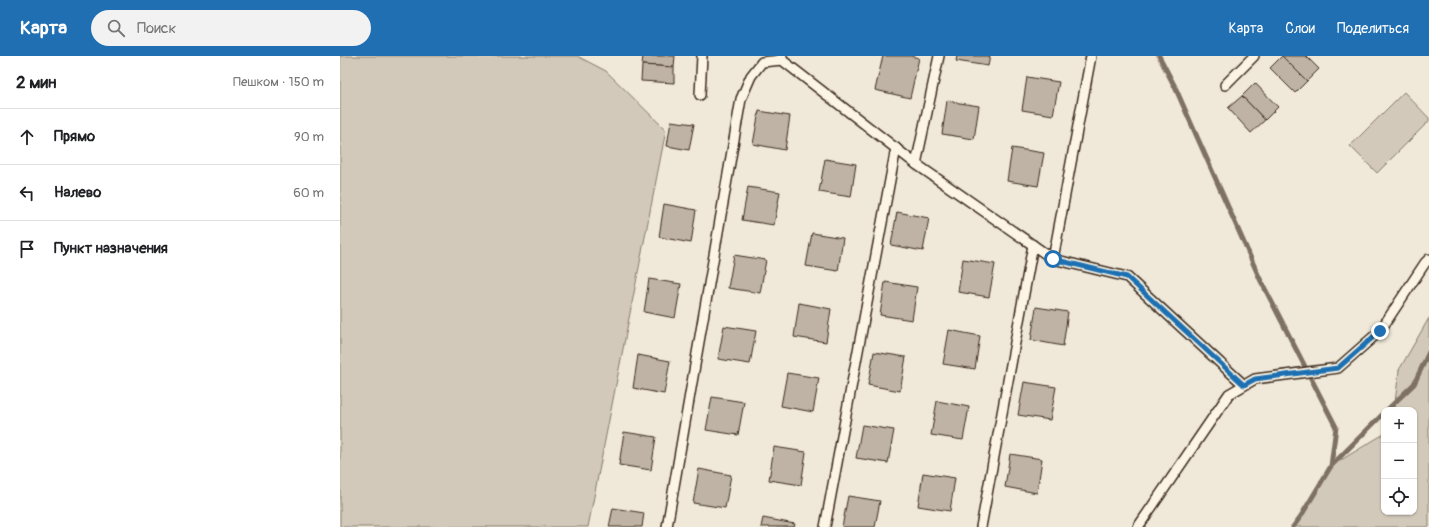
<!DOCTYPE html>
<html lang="ru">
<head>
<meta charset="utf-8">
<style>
	body { margin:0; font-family:Pangolin,sans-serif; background:#f2f2f2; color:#202124 }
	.controls { position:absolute; right:12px; bottom:12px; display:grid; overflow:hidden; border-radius:8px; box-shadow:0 1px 3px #0004 }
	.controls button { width:36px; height:36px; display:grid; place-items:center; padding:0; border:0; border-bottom:1px solid #e0e0e0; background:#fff; color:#202124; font:20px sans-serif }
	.stop { position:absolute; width:12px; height:12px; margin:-9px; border:3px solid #1f6fb2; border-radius:50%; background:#fff }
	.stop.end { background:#1f6fb2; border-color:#fff; box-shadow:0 1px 4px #0008 }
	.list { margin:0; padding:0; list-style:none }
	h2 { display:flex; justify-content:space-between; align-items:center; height:52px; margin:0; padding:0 16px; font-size:17px }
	h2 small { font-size:13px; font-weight:400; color:#757577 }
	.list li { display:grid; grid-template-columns:26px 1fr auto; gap:12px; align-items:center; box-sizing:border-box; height:56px; padding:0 16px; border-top:1px solid #e0e0e0 }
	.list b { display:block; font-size:15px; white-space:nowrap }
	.list em { font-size:13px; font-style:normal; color:#757577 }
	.icon { flex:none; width:22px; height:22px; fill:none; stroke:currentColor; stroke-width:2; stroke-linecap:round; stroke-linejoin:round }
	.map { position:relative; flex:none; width:1089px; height:471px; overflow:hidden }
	header { display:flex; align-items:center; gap:24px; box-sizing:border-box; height:56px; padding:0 20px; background:#1f6fb2; color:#fff }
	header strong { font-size:19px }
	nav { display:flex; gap:22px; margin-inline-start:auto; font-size:14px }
	.search { width:280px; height:36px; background:#f2f2f2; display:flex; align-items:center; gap:10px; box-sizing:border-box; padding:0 14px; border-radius:22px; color:#757577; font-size:15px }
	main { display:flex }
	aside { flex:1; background:#fff }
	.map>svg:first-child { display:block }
	.green { fill:#d2c9ba; stroke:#867a6c }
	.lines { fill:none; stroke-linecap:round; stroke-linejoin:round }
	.stream { stroke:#7e7163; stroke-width:5 }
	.building { fill:#beb3a4; stroke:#3b2a1e }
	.service-casing { stroke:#3b2a1e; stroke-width:12 }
	.service { stroke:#fcf5e5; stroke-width:9 }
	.route { stroke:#1f6fb2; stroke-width:5 }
</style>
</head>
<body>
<header>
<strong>Карта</strong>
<div class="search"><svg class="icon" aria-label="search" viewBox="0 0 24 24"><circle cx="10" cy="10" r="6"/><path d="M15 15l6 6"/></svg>Поиск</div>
<nav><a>Карта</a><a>Слои</a><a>Поделиться</a></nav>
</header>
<main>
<aside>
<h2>2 мин<small>Пешком · 150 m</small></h2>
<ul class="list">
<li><svg class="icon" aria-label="ahead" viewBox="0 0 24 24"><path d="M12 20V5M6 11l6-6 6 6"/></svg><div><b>Прямо</b></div><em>90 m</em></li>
<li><svg class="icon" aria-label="left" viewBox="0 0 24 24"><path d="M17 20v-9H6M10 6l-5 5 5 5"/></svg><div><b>Налево</b></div><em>60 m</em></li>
<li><svg class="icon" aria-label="arrive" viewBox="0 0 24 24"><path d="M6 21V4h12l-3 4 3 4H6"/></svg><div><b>Пункт назначения</b></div></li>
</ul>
</aside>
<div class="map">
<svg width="1089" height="471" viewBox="0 0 1089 471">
	<rect width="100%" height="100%" fill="#f0e9d9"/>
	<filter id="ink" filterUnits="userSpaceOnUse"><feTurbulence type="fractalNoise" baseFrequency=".025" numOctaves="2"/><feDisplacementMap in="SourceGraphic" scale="8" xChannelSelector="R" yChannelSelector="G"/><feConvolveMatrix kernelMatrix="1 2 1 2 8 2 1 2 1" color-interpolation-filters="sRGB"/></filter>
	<g filter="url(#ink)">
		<g class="green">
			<polygon points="0,0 237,0 266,15 326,74 248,471 0,471"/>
			<polygon points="1064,36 1089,62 1089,65 1037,117 1010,90"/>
			<polygon points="1089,262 1089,471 953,471 961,460 991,410 1044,378 1044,456 1074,456 1074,354 1054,354 1059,314"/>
		</g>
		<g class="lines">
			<g class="stream">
				<polyline points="819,0 835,31 920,223 996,371 991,410 961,460 953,471"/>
				<polyline points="1047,354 1074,328 1089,296"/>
				<polyline points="991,410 1044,357"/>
			</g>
		</g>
		<g class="building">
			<polygon points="303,0 335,0 334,11 302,9"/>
			<polygon points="543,0 570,0 579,2 570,42 535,34"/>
			<polygon points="617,0 650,0 648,10 616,5"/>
			<polygon points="942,0 966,0 979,13 967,25"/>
			<polygon points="942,0 967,25 955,37 930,12"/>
			<polygon points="302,9 334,11 334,27 301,25"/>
			<polygon points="687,21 719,26 713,59 682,54"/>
			<polygon points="915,27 938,51 925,64 902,40"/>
			<polygon points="902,40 925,64 911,77 888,52"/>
			<polygon points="607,45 639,50 634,83 602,78"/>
			<polygon points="419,55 450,60 445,94 413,88"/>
			<polygon points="331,65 354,68 349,94 327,90"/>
			<polygon points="672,92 704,97 698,130 667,125"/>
			<polygon points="485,103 516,108 511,141 479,136"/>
			<polygon points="408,131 440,136 434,169 402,164"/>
			<polygon points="324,148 356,154 351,187 319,181"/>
			<polygon points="557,156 589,162 583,195 551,189"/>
			<polygon points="472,177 503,182 498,215 466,210"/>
			<polygon points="394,199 426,204 420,237 388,232"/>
			<polygon points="623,203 655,208 649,241 618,236"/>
			<polygon points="309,223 341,228 335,262 304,256"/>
			<polygon points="545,226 577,231 572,264 540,259"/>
			<polygon points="459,247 491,253 486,286 454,281"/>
			<polygon points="696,251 728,256 723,290 691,284"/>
			<polygon points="384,270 416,275 410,308 378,303"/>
			<polygon points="609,274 640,280 635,313 603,308"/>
			<polygon points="534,296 566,301 560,335 528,329"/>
			<polygon points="298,299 330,305 324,338 293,332"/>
			<polygon points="447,317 479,322 473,356 441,350"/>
			<polygon points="684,326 716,331 710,364 678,359"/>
			<polygon points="372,341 404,346 398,379 366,374"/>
			<polygon points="597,345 629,351 623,384 591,379"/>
			<polygon points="522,369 554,374 548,407 516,402"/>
			<polygon points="284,376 316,381 311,414 279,409"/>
			<polygon points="434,391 466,396 461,429 429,424"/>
			<polygon points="670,398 702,403 697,437 665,431"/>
			<polygon points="359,413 391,419 385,452 353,447"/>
			<polygon points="583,417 615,422 610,455 578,450"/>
			<polygon points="508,440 540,445 535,471 502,471"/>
			<polygon points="273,452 304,457 302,471 269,471"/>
			<polygon points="423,462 455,468 454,471 421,471"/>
		</g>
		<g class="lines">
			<defs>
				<g id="service">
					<polyline points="442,0 442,4 576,108 599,0"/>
					<polyline points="885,29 914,0"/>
					<polyline points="360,39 362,0"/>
					<polyline points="576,108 713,203 751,0"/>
					<polyline points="713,203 787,221 904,329"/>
					<polyline points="327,471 401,43 411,20 422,6 442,4"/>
					<polyline points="485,471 556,92"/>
					<polyline points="641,471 693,189"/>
					<polyline points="798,471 889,338 915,323 998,312 1040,275 1085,207 1089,203"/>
				</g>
			</defs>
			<use href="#service" class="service-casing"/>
			<use href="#service" class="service"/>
		</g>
	</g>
	<g class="lines" filter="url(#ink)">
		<polyline class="route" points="713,203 787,221 904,329 915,323 998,312 1040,275"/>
	</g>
</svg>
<div class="controls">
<button>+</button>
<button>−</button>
<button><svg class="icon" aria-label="locate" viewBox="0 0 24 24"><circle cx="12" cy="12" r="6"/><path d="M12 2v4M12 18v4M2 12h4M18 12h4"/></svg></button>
</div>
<div class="stop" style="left:713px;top:203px"></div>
<div class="stop end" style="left:1040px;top:275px"></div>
</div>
</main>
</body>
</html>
